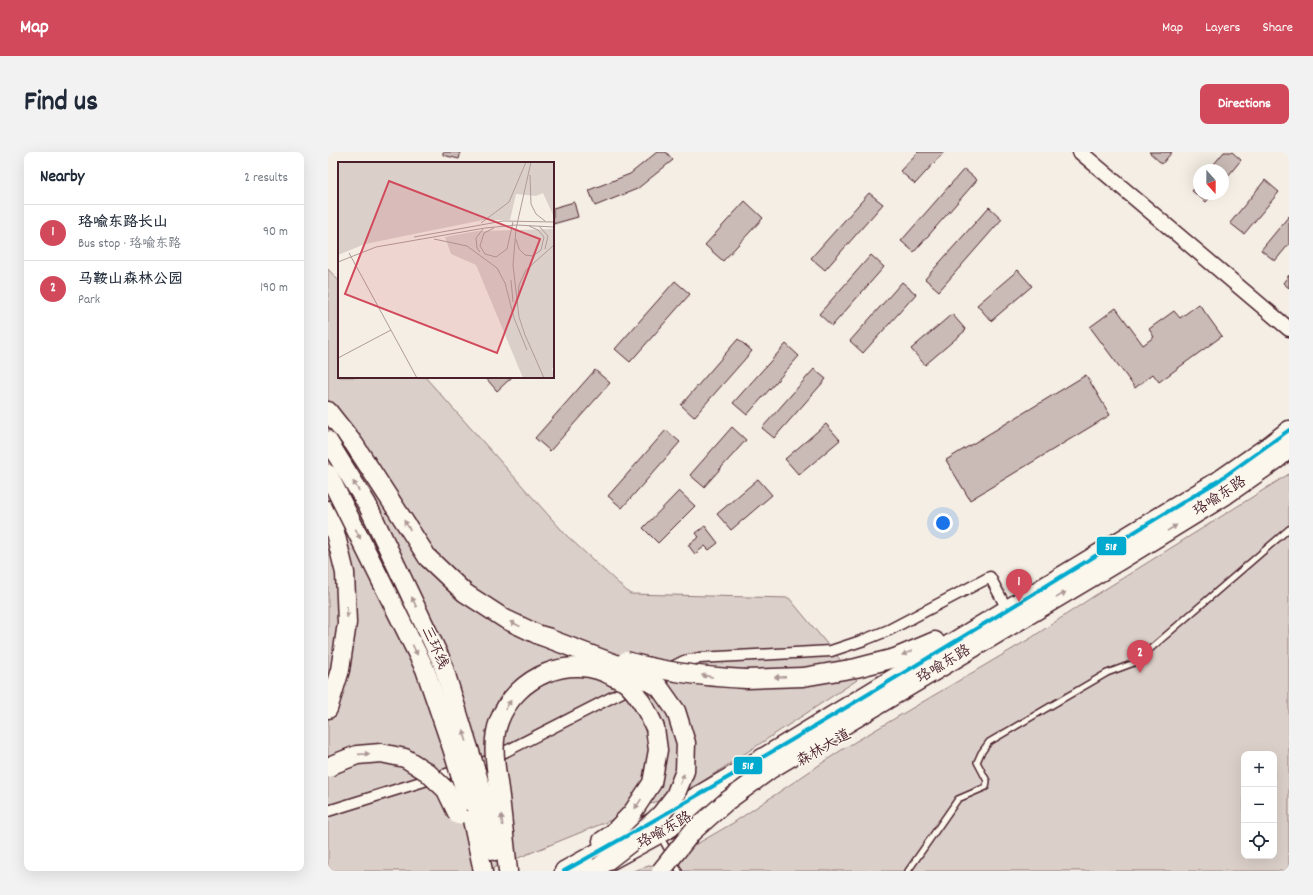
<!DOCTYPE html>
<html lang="en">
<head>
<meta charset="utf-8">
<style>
	body { margin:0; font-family:Dekko,"LXGW WenKai TC",sans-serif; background:#f2f2f3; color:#1f2937 }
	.controls { position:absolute; right:12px; bottom:12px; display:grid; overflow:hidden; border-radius:8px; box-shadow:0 4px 16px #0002 }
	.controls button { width:36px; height:36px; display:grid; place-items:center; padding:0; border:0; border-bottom:1px solid #e0e1e3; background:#fff; color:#1f2937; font:20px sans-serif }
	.compass { position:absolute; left:865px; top:12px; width:36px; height:36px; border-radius:50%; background:#fff; box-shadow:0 4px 16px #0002; rotate:159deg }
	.you { position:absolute; left:615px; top:371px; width:14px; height:14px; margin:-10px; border:3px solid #fff; border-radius:50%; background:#1a73e8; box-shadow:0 0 0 6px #1a73e833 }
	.badge { display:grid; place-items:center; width:26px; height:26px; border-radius:50%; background:#d1495b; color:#fff; font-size:13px; font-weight:700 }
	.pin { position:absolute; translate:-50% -33px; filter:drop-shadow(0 1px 2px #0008) }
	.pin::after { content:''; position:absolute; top:21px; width:14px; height:12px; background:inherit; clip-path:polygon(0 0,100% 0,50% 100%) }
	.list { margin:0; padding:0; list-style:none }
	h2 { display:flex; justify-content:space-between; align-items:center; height:52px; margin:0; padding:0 16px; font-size:17px }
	h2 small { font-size:13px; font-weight:400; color:#747a83 }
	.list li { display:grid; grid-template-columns:26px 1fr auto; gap:12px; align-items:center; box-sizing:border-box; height:56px; padding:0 16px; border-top:1px solid #e0e1e3 }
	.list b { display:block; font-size:15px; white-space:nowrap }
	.list p { margin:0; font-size:13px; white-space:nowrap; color:#747a83 }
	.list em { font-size:13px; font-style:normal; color:#747a83 }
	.icon { flex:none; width:22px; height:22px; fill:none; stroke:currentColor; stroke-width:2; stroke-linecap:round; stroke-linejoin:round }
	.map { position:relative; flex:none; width:961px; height:719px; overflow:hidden; border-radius:8px }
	header { display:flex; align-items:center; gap:24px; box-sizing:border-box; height:56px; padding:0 20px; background:#d1495b; color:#fff }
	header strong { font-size:19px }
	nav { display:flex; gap:22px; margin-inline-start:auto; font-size:14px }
	.intro { display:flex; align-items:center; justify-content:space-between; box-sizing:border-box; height:96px; padding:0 24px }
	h1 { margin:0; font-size:28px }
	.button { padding:10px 18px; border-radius:8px; background:#d1495b; color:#fff; font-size:14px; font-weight:700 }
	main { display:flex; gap:24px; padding:0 24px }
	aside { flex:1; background:#fff; border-radius:8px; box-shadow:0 4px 16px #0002 }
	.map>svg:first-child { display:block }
	.green { fill:#dbd0c9; stroke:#92787a; fill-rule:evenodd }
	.building { fill:#cabbb6; stroke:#4a1f2b }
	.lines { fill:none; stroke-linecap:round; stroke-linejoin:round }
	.lane-casing { stroke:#4a1f2b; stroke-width:8 }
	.street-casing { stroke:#4a1f2b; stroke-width:13 }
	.secondary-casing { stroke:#4a1f2b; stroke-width:17 }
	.highway-casing { stroke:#4a1f2b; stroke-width:21 }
	.lane { stroke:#fbf7ec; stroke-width:5 }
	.street { stroke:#fbf7ec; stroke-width:10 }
	.secondary { stroke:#fbf7ec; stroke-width:14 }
	.highway { stroke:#fbf7ec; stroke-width:18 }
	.highway-bridge-casing { stroke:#4a1f2b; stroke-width:21; stroke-linecap:butt }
	.highway-bridge { stroke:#fbf7ec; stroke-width:18 }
	.bus-1-casing { stroke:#fbf7ec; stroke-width:7 }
	.bus-1 { stroke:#00a9ce; stroke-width:4 }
	.oneway { fill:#ab9695 }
	.labels { text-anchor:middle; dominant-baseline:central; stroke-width:3; stroke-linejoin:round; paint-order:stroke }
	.street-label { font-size:15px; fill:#4a1f2b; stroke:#fbf7ec }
	.inset-road { fill:none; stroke:#b09b9a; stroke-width:1 }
	.view { fill:#d1495b; fill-opacity:0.15; stroke:#d1495b; stroke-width:2 }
	.inset-edge { fill:none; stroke:#4a1f2b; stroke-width:2 }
	.line-badge { stroke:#fbf7ec; stroke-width:1.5 }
	.badge-label { font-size:11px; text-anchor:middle; font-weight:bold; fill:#fff }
</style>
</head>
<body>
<header>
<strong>Map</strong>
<nav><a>Map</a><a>Layers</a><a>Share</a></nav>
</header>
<div class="intro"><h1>Find us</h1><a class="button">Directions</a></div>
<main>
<aside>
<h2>Nearby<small>2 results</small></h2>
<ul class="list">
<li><span class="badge">1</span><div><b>珞喻东路长山</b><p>Bus stop · 珞喻东路</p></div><em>90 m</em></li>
<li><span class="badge">2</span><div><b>马鞍山森林公园</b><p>Park</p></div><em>190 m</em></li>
</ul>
</aside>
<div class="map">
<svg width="961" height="719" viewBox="0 0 961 719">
	<rect width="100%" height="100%" fill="#f4eee4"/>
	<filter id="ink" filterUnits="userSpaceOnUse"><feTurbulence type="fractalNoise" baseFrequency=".025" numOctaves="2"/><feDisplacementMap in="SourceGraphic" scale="8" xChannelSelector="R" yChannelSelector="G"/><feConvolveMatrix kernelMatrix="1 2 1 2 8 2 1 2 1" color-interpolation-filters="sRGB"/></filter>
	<g filter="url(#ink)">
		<g class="green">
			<polygon points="0,117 11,129 11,225 97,225 239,384 302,442 461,446 529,528 369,633 158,719 0,719"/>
			<path d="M961 322V719H305L356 703 355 700 405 671 515 597 703 486 763 446ZM916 602H946V704H916Z"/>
		</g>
		<g class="building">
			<polygon points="115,0 133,0 131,7 115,3"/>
			<polygon points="329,0 338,0 345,8 309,37 267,54 261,38 302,22"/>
			<polygon points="590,0 616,0 587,32 572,19"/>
			<polygon points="821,0 844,0 834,12"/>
			<polygon points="896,0 904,0 913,8 895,30 895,18 881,18"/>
			<polygon points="636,17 649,28 586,100 573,89"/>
			<polygon points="937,28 951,40 916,82 902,71"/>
			<polygon points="871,31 871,42 885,42 878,50 864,39"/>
			<polygon points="541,41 555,52 497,118 483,106"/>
			<polygon points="417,49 435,66 395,109 377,93"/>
			<polygon points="246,50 250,65 225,72 225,56"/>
			<polygon points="661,55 674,67 611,139 597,127"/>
			<polygon points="961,64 961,92 947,109 933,98"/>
			<polygon points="543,103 556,115 504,174 491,162"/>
			<polygon points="690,118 704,134 663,169 649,153"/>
			<polygon points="961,123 961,136 955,131"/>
			<polygon points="347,129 362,142 302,210 287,197"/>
			<polygon points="574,130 588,142 535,201 522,189"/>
			<polygon points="871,152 894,184 831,230 825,222 807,236 762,175 788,156 815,193 826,185 821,177 846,159 852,166"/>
			<polygon points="624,162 638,178 597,213 583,197"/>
			<polygon points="410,187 424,199 366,265 353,253"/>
			<polygon points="458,192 471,204 419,263 405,251"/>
			<polygon points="486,217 498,227 446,286 434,276"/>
			<polygon points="267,218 282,231 222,299 207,286"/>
			<polygon points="758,223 782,263 642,348 618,308"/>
			<polygon points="157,225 184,225 169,239"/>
			<polygon points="498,272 512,288 471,323 457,307"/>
			<polygon points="404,275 418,288 376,335 362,323"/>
			<polygon points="338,278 352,290 294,356 280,344"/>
			<polygon points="430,327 444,343 403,378 389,362"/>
			<polygon points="351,339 367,354 330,391 315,376"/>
			<polygon points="377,374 390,391 381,398 377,394 367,402 360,393 371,385 368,381"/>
		</g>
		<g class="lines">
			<defs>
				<g id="lane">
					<polyline points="336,691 342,702"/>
					<polyline points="346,709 351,719"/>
					<polyline points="580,719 630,647 658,635 659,629 649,610 653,601 661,590 779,521 806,511 961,377"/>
				</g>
				<g id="street">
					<polyline points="340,517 356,509 371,506 503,499 536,488 561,478 662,425 679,457"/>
					<polyline points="0,659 157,610 306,534"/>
				</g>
				<polyline id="secondary" points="752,0 961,177"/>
				<g id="highway">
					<polyline points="0,259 26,292 100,406"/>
					<polyline points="0,358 4,368 17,421 19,471 12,518 0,557"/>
					<polyline points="418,527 475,525 528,516 567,506 607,489"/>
					<polyline points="426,627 791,409 898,343 948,308 961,297"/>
					<polyline points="172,645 180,719"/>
					<polyline points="157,648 167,699"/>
					<polyline points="140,649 155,719"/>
					<polyline points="274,689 283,683 304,661 324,631 330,598 327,576"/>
					<polyline points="236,719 332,666 431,608 890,329 939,295 961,278"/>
					<polyline points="263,719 340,677 400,642"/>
				</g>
			</defs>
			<use href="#lane" class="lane-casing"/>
			<use href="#street" class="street-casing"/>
			<use href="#secondary" class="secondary-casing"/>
			<use href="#highway" class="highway-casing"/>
			<use href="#lane" class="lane"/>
			<use href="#street" class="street"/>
			<use href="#secondary" class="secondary"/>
			<use href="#highway" class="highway"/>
			<defs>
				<g id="highway-bridge">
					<polyline points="0,289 39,352 114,510 157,648"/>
					<polyline points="0,322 97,517 124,596 140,649"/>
					<polyline points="100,406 137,441 177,467 211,483 222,486"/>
					<polyline points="211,483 293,514 331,535 348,559 358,591 357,619 347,644 333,662 306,688 271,715"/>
					<path d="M298 509C336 520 378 525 418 527"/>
					<polyline points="0,616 6,612 29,603 53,601 77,606 99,620 118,638 130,663"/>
					<path d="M172 645C169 620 162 593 171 569 188 524 243 500 286 525 290 527 296 529 299 532 312 544 320 560 327 576"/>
					<polyline points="333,719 364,680 399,649 440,619"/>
				</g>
			</defs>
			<use href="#highway-bridge" class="highway-bridge-casing"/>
			<use href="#highway-bridge" class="highway-bridge"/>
			<defs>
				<path id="bus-1" d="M236 719C458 596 673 461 890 329L961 278"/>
			</defs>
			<use href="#bus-1" class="bus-1-casing"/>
			<use href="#bus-1" class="bus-1"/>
		</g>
		<defs><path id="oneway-solid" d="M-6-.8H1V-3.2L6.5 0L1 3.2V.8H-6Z"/></defs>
		<g class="oneway">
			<use href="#oneway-solid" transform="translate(28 334) rotate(-122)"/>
			<use href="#oneway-solid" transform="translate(79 373) rotate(-123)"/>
			<use href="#oneway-solid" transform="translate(844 376) rotate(-32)"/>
			<use href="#oneway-solid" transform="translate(30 382) rotate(64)"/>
			<use href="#oneway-solid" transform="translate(733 443) rotate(-31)"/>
			<use href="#oneway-solid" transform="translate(86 450) rotate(-115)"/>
			<use href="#oneway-solid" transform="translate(19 460) rotate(88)"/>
			<use href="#oneway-solid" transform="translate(187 472) rotate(-155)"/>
			<use href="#oneway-solid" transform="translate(87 498) rotate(64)"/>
			<use href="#oneway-solid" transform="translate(579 501) rotate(158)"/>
			<use href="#oneway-solid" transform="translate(379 524) rotate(-171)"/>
			<use href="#oneway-solid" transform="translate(452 525) rotate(178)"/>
			<use href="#oneway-solid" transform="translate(180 553) rotate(-58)"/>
			<use href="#oneway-solid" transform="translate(137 584) rotate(-107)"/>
			<use href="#oneway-solid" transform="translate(36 602) rotate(-4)"/>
			<use href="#oneway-solid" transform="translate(354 627) rotate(-69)"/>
			<use href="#oneway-solid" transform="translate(310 652) rotate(124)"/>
			<use href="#oneway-solid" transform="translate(174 668) rotate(-97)"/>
		</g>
	</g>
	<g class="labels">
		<g class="street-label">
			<text transform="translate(892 345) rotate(-33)">珞喻东路</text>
			<text transform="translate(106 496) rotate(66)">三环线</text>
			<text transform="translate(616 513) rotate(-31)">珞喻东路</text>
			<text transform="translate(496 597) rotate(-30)">森林大道</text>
			<text transform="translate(337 679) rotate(-29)">珞喻东路</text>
		</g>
	</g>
	<g transform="translate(10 10)">
		<rect width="216" height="216" fill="#f4eee4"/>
		<path d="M0 0H216V55L205 31 198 34 178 32 172 58H145L27 82 0 93ZM216 67V206H214L216 216H185L138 103 113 92 107 75 139 69Z" fill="#dbd0c9"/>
		<path class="inset-road" d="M193 0 178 67 175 103 181 155 187 173 206 216M192 13 193 42 198 52 207 59M143 61 171 40 188 0M201 64 210 74 207 87M156 66 146 71 142 84 147 92 158 95 169 87 175 60M76 75 165 59 216 60M96 77 129 84 159 106 167 121 176 156 189 188M178 77 181 87 187 93 195 94 203 88 206 75 200 68 191 64M142 90 139 86 138 76 145 67M11 91 79 216M0 100 38 85 147 66 178 63 216 65M173 118 175 140M180 136 181 123 188 108 216 83M0 196 53 168"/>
		<path class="view" d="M51 19 202 77 159 191 7 132Z"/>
		<rect width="216" height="216" class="inset-edge"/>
	</g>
	<g class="line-badge">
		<rect x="768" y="384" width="31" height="20" rx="4" fill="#00a9ce"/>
		<rect x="405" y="604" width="30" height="19" rx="4" fill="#00a9ce"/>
	</g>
	<g class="badge-label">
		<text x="783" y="398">518</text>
		<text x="420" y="617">518</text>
	</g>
</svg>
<div class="controls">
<button>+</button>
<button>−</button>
<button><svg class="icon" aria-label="locate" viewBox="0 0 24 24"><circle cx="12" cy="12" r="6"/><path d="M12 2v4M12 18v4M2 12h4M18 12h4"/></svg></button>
</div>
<svg class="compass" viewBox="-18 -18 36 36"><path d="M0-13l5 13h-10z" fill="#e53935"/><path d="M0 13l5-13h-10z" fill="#747a83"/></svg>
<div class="you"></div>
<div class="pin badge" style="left:691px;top:450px">1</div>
<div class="pin badge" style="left:812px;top:521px">2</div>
</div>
</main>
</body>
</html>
